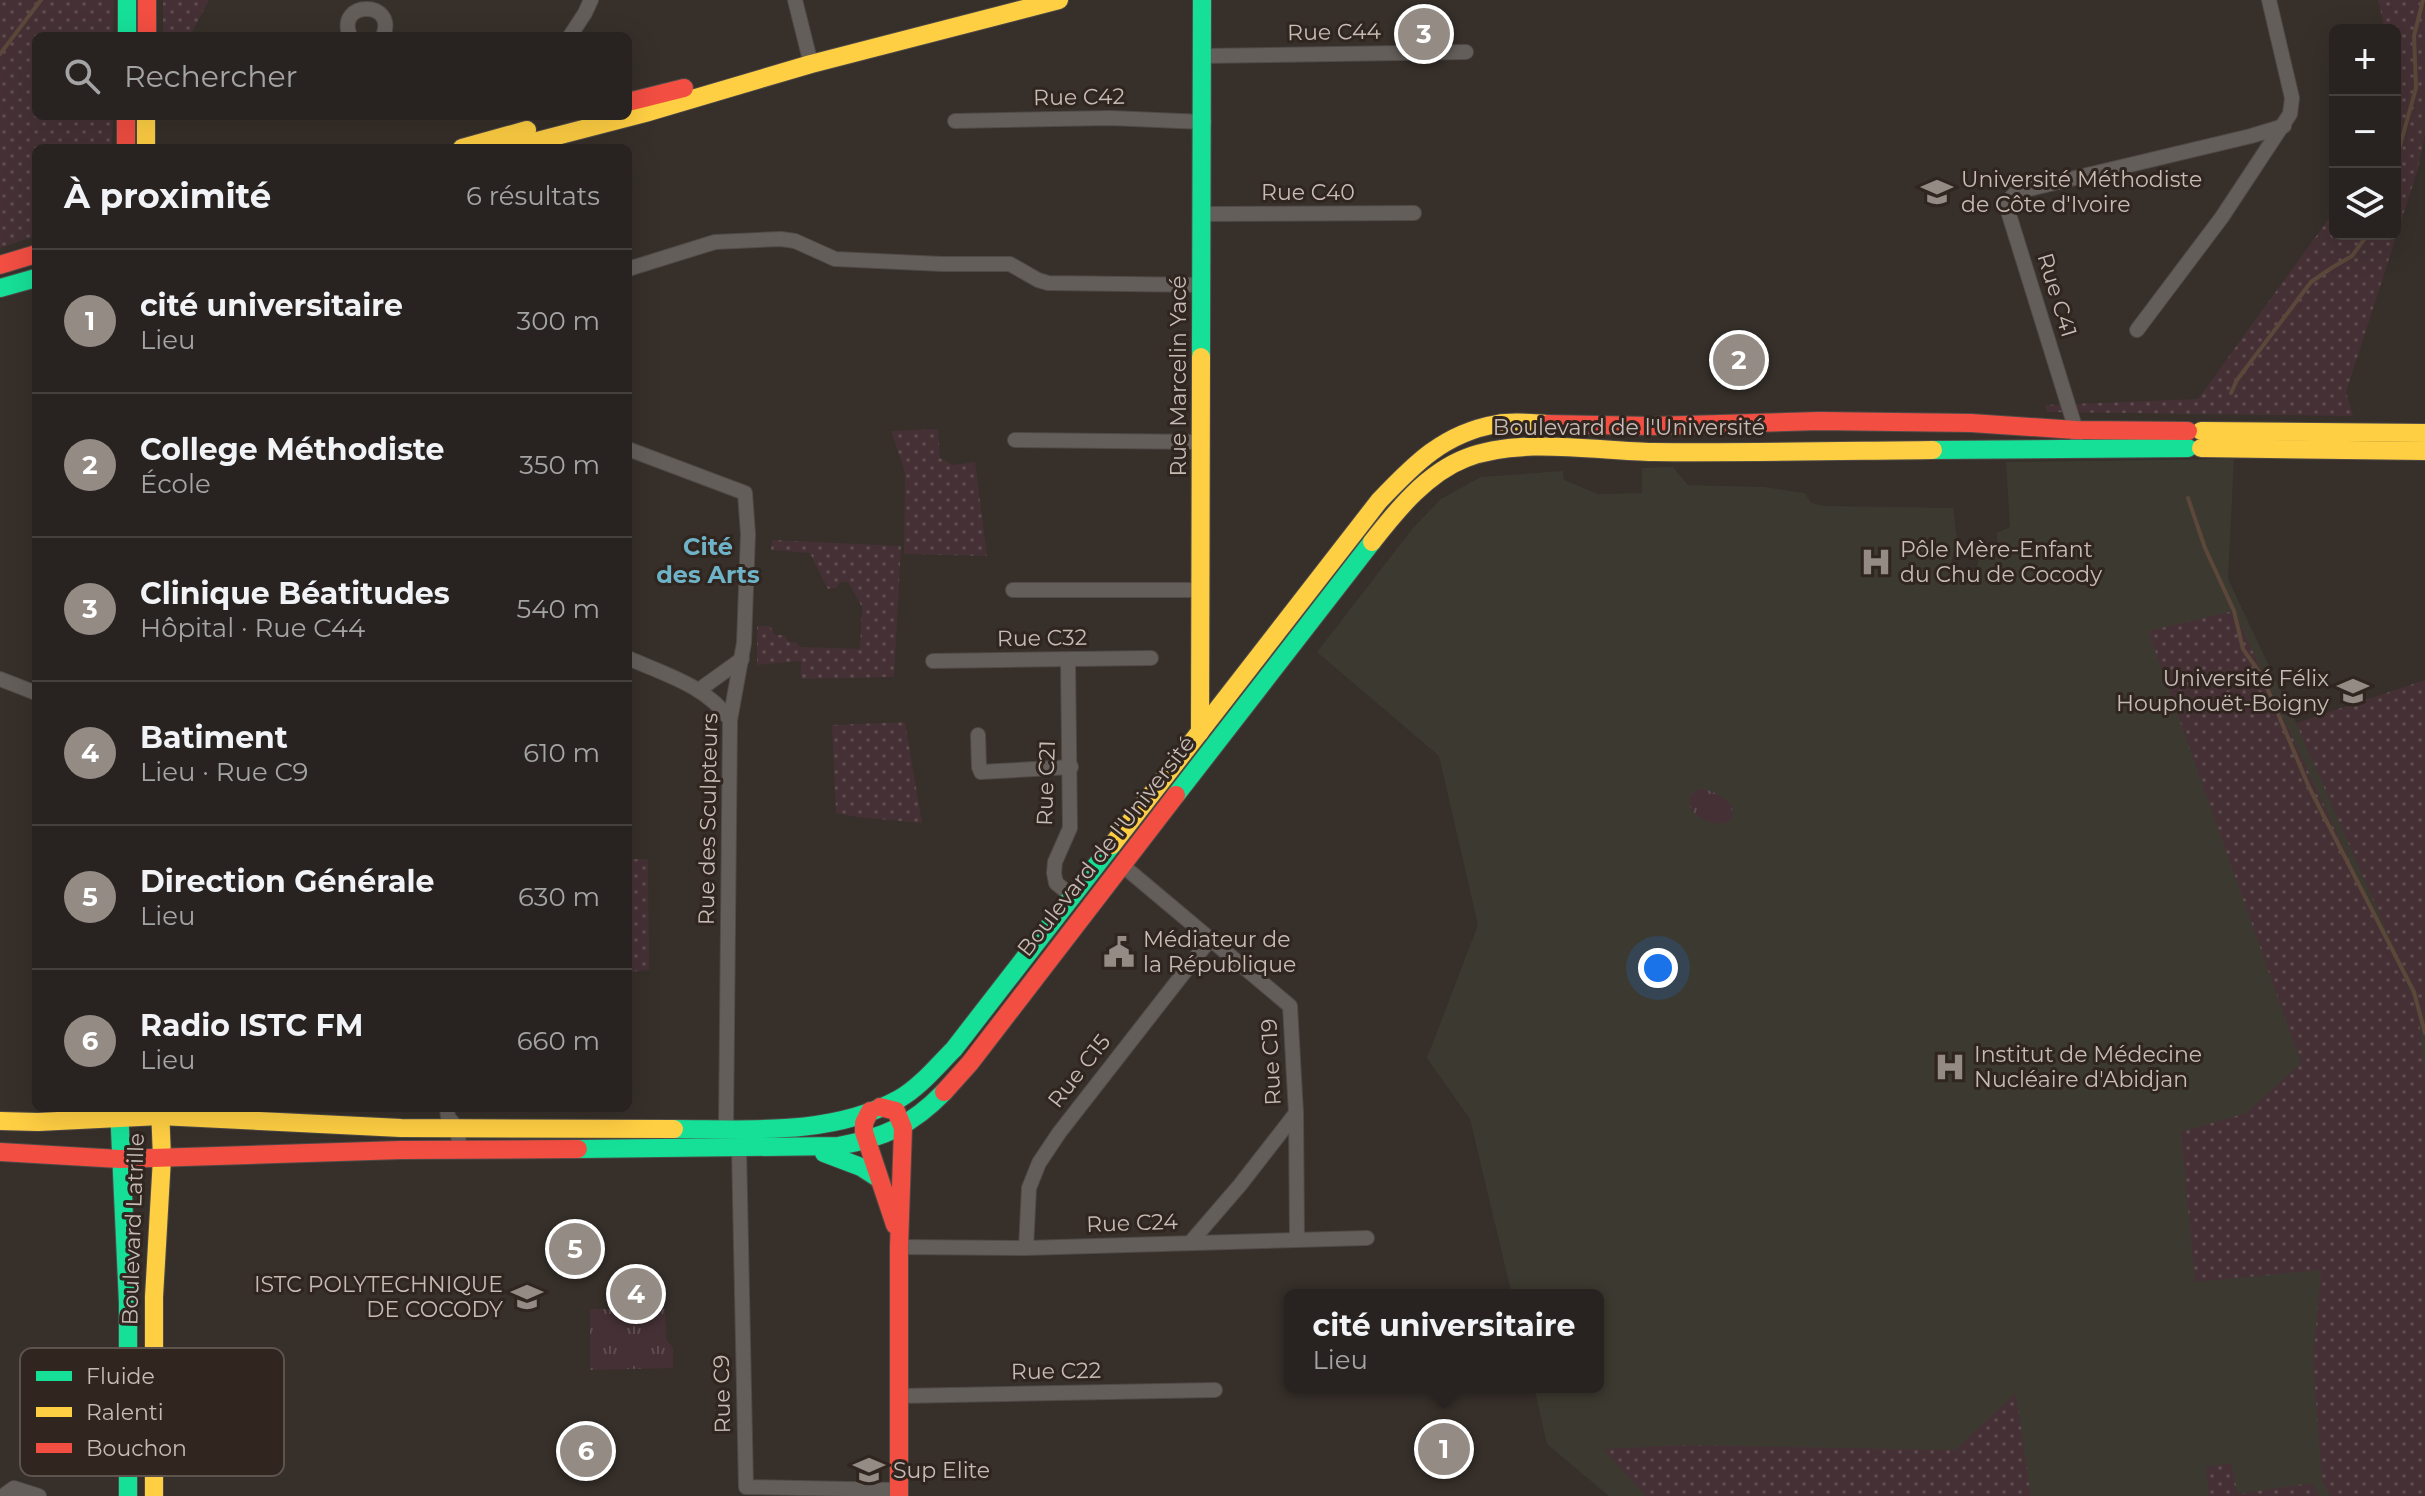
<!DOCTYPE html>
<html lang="fr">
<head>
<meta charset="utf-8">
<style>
	body { margin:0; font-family:Montserrat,sans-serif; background:#342f2d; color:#f1f3f6 }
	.controls { position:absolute; right:24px; top:24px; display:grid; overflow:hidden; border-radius:12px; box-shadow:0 8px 32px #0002 }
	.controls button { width:72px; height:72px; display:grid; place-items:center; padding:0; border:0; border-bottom:2px solid #44403e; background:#282320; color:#f1f3f6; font:40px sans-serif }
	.you { position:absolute; left:1658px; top:968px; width:28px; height:28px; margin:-20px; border:6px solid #fff; border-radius:50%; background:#1a73e8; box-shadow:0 0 0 12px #1a73e833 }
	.badge { display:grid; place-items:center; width:52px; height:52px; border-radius:50%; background:#948b84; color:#fff; font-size:26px; font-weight:700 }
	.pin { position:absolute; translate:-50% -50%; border:4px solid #fff; box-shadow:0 2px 8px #0006 }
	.popup { position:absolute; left:1284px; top:1289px; width:320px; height:104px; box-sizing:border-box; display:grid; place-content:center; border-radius:12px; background:#282320; filter:drop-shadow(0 2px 6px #0005); font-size:26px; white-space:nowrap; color:#a5a4a5 }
	.popup b { font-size:30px; color:#f1f3f6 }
	.popup::after { content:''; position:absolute; left:50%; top:100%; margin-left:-16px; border:16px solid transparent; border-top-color:#282320 }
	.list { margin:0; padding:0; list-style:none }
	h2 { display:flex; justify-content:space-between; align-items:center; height:104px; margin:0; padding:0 32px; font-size:34px }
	h2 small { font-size:26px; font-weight:400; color:#a5a4a5 }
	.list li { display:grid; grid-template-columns:52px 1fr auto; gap:24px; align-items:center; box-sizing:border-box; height:144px; padding:0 32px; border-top:2px solid #44403e }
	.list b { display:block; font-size:30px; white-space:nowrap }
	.list p { margin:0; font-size:26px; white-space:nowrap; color:#a5a4a5 }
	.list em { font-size:26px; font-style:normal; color:#a5a4a5 }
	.icon { flex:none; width:44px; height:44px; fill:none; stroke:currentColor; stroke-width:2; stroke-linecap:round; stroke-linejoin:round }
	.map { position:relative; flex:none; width:2425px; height:1496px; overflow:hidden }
	.search { position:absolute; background:#282320; box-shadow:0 8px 32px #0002; left:32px; top:32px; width:600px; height:88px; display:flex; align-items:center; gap:20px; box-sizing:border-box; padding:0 28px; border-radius:12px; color:#a5a4a5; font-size:30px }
	.panel { position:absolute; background:#282320; box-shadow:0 8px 32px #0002; left:32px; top:144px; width:600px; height:968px; border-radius:12px }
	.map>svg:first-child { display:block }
	.medical { fill:#3c3a30 }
	.grass { fill:url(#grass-dots) }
	.park { fill:url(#park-tufts) }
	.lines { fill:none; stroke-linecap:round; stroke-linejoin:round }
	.stream { stroke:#5b483a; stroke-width:4 }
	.street-casing { stroke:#4f4a47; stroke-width:16 }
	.fast-casing { stroke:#4f4a47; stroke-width:20 }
	.slow-casing { stroke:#4f4a47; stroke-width:20 }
	.jam-casing { stroke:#4f4a47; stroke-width:20 }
	.street { stroke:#645e5b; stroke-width:14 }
	.fast { stroke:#16e098; stroke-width:18 }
	.slow { stroke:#ffcf43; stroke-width:18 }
	.jam { stroke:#f24e42; stroke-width:18 }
	.labels { text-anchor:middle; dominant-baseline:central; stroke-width:6; stroke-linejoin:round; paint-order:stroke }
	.street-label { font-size:22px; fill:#c6bcb5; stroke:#30251f }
	.poi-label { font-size:22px; fill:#c6bcb5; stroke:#30251f; text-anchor:start }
	.neighbourhood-label { font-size:24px; font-weight:bold; fill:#6eb3c8; stroke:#30251f }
	.key { fill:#30251f; stroke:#5d524c; stroke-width:2 }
	.key-label { font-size:22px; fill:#c6bcb5 }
</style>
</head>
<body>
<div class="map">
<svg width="2425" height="1496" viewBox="0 0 2425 1496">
	<defs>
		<pattern id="grass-dots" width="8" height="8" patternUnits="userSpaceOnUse" patternTransform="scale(2)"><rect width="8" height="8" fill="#453135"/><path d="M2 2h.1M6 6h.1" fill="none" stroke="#5e4d50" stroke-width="1.8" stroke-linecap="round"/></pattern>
		<pattern id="park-tufts" width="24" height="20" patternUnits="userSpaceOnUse" patternTransform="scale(2)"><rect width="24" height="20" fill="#453135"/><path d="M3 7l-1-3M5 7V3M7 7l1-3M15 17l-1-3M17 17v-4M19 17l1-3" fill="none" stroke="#5e4d50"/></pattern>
	</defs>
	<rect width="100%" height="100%" fill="#362f2a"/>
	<polygon class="medical" points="2234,459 2228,579 2296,723 2328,781 2425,976 2425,1496 1609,1496 1547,1444 1534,1387 1598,1387 1598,1295 1512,1295 1470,1119 1427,1058 1478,925 1439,756 1317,652 1413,528 1441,499 1481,477 1563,471 1564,480 1598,494 1642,493 1642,468 1673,467 1688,485 1764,487 1805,493 1811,503 1825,506 1953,508 1957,540 1948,575 1976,571 1979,557 1997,544 1997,533 2010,527 2006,462"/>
	<g class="grass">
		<polygon points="0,0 114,0 113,36 36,36 36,116 113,116 112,148 36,148 36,236 0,248"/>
		<polygon points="163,0 209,0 190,36 163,36"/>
		<polygon points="2378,0 2425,0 2425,134 2418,169 2346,392 2353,416 2047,412 2045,405 2198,399 2335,210 2335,234 2395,234 2395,30 2385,30"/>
		<polygon points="938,429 940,458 953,465 975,462 987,556 904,554 905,472 891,431"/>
		<polygon points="772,540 901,546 894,677 801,679 801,661 757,665 757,626 770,626 775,635 784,635 789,642 795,642 801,647 860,649 862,607 848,582 841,582 836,588 828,589 810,553 771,550"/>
		<polygon points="2234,611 2418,1008 2425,1080 2425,1496 2330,1496 2322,1481 2313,1361 2321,1270 2195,1282 2181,1132 2246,1113 2301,1063 2148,631"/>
		<polygon points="2425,680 2425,1019 2296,723"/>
		<polygon points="905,722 922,823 857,817 836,813 832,725"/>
		<polygon points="628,859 648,859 649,970 628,972"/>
		<polygon points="2016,1393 2031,1496 1646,1496 1603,1449 1687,1445 1955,1450"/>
		<polygon points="2231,1463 2238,1494 2312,1483 2320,1496 2209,1496 2206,1467"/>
	</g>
	<g class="park">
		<path d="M1699 789C1711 789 1724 797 1732 805V819C1714 835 1670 805 1699 789Z"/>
		<polygon points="590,1309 665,1309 666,1339 673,1348 673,1368 590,1370"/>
	</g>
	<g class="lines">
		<g class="stream">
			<polyline points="0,54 41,0"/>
			<polyline points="2395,192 2399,182 2396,160 2416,88 2414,36 2423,0"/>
			<polyline points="2231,393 2237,380 2311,282 2333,267 2352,256 2368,234"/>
			<polyline points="2188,498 2205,548 2234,611 2243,649 2262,676 2309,787 2414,992 2425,1033"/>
		</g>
		<defs>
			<g id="street">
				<polyline points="795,0 811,64"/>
				<path d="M350 36C335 0 398 0 383 36"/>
				<polyline points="570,36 585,13 591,0"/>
				<polyline points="1202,56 1466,52"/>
				<polyline points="955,121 1110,118 1204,122"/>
				<polyline points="1203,214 1414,213"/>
				<polyline points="628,269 715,242 781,239 795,241 835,259 942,264 1010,264 1038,280 1048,283 1203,285"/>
				<polyline points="2137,330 2222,217 2290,114 2292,98 2269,0"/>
				<polyline points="2077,437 2076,430 2007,208 2009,200 2016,192 2251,136 2284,126"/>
				<polyline points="1015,440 1202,442"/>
				<polyline points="628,449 745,493 748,534 744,643 730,720 726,1129"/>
				<polyline points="1013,590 1201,590"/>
				<path d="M628 658C664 674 707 686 730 720"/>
				<polyline points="1068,660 1070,828 1055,862 1054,873 1056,883 1073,897"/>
				<polyline points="933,661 1151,658"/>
				<polyline points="0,679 36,693"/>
				<polyline points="699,690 742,659"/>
				<polyline points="978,735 979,767 981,772 1071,767"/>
				<polyline points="1122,865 1290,1006 1296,1113 1297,1239"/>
				<polyline points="447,1108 448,1117 457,1128 460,1150"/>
				<polyline points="739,1148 746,1487 899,1490"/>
				<polyline points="1190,1243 1240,1185 1296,1113"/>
				<polyline points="899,1247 1026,1248 1367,1238"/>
				<polyline points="1026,1248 1029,1188 1039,1163 1059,1133 1211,938"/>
				<polyline points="899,1396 1215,1390"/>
				<polyline points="3,1496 14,1488 39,1496"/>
			</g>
			<g id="fast">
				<polyline points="127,0 127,36"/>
				<polyline points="0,288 36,278"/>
				<polyline points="1201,357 1202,0"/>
				<polyline points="1933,450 2188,448"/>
				<polyline points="1176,795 1372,542"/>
				<polyline points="119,1108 128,1303 128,1496"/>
				<path d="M674 1129C748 1129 832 1136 899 1099 920 1087 937 1066 954 1049L1112 845"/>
				<path d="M578 1149 838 1146C884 1138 912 1125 944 1092"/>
				<polyline points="824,1153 861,1167 878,1178"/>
			</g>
			<g id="slow">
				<polyline points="146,116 146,148"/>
				<polyline points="462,148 527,130"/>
				<polyline points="510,148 645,113 811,64 1059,0"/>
				<polyline points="2201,431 2425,433"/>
				<polyline points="2201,448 2425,451"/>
				<path d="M1372 542C1397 510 1427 473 1466 458 1519 437 1597 451 1653 452 1747 453 1840 451 1933 450"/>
				<polyline points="1200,732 1201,357"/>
				<path d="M1112 845 1379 501C1414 464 1444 433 1497 424 1513 421 1530 423 1547 424"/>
				<polyline points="0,1121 38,1122 160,1116 401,1128 674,1129"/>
				<polyline points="154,1496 154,1297 162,1158 160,1108"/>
			</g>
			<g id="jam">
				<polyline points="147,0 147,36"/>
				<polyline points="628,102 684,88"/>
				<polyline points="126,116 126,148"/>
				<polyline points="0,265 36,254"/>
				<polyline points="1547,424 1651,426 1819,421 1971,423 2076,430 2188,431"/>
				<polyline points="944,1092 970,1063 1176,795"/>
				<polyline points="880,1107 896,1111 903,1128 899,1247 899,1496"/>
				<polyline points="870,1111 864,1123 864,1132 895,1225"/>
				<polyline points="0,1152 120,1159 401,1150 578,1149"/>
			</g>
		</defs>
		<use href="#street" class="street-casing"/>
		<use href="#fast" class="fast-casing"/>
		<use href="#slow" class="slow-casing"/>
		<use href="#jam" class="jam-casing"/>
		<use href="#street" class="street"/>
		<use href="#fast" class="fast"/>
		<use href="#slow" class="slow"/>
		<use href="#jam" class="jam"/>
	</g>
	<defs>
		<symbol id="university-bare" viewBox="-9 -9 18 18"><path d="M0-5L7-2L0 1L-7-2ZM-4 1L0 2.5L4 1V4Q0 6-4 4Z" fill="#948b84" stroke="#30251f" stroke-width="2.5" paint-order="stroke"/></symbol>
		<symbol id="hospital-bare" viewBox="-9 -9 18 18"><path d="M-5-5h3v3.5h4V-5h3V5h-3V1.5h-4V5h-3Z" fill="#948b84" stroke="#30251f" stroke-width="2.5" paint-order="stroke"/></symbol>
		<symbol id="civic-bare" viewBox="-9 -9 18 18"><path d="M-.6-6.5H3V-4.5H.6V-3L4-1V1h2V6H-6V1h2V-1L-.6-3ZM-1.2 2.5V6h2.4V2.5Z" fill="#948b84" stroke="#30251f" stroke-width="2.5" paint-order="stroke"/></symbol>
	</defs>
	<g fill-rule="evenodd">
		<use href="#university-bare" x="1915" y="170" width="44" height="44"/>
		<use href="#hospital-bare" x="1854" y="540" width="44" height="44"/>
		<use href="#university-bare" x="2331" y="669" width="44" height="44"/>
		<use href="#civic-bare" x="1097" y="930" width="44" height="44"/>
		<use href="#hospital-bare" x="1928" y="1045" width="44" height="44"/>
		<use href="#university-bare" x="505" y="1275" width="44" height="44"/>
		<use href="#university-bare" x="847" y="1448" width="44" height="44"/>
	</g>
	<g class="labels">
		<g class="street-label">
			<text transform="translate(1334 32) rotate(-1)">Rue C44</text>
			<text transform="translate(1079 97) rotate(-1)">Rue C42</text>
			<text x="1308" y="192">Rue C40</text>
			<text transform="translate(2057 295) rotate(73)">Rue C41</text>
			<text transform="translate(1178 376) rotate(-90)">Rue Marcelin Yacé</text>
			<text x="1629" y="427">Boulevard de l'Université</text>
			<text transform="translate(1042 638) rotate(-1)">Rue C32</text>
			<text transform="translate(1046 783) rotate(-88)">Rue C21</text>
			<text transform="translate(708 819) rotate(-89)">Rue des Sculpteurs</text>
			<text transform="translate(1106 846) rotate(-52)">Boulevard de l'Université</text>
			<text transform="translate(1271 1062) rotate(-93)">Rue C19</text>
			<text transform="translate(1079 1071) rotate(-52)">Rue C15</text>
			<text transform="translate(1132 1223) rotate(-2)">Rue C24</text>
			<text transform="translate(133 1229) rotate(-88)">Boulevard Latrille</text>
			<text transform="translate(1056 1371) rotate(-1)">Rue C22</text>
			<text transform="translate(722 1394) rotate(-91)">Rue C9</text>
		</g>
		<g class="poi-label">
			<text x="1961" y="179">Université Méthodiste<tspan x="1961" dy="25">de Côte d'Ivoire</tspan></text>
			<text x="1900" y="549">Pôle Mère-Enfant<tspan x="1900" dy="25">du Chu de Cocody</tspan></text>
			<text x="2329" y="678" text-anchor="end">Université Félix<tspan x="2329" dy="25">Houphouët-Boigny</tspan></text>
			<text x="1143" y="939">Médiateur de<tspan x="1143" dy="25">la République</tspan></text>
			<text x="1974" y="1054">Institut de Médecine<tspan x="1974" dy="25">Nucléaire d'Abidjan</tspan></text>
			<text x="503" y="1284" text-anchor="end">ISTC POLYTECHNIQUE<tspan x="503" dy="25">DE COCODY</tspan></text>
			<text x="893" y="1470">Sup Elite</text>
		</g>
		<g class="neighbourhood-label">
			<text x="708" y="546">Cité<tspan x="708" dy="28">des Arts</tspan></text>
		</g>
	</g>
	<rect x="20" y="1348" width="264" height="128" rx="12" class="key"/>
	<rect x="36" y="1371" width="36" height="10" fill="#16e098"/>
	<rect x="36" y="1407" width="36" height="10" fill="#ffcf43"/>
	<rect x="36" y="1443" width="36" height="10" fill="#f24e42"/>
	<g class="key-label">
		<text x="86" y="1384">Fluide</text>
		<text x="86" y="1420">Ralenti</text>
		<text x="86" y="1456">Bouchon</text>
	</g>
</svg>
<div class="controls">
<button>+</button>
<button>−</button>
<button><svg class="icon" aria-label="layers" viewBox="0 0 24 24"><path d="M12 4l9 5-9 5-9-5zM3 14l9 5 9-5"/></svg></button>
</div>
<div class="you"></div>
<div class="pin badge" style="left:1444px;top:1449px">1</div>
<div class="popup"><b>cité universitaire</b>Lieu</div>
<div class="pin badge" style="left:1739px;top:360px">2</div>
<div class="pin badge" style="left:1424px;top:34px">3</div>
<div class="pin badge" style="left:636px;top:1294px">4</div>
<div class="pin badge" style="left:575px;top:1249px">5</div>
<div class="pin badge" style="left:586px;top:1451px">6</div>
<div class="search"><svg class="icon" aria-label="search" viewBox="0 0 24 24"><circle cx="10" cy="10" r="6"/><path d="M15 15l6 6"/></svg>Rechercher</div>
<section class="panel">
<h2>À proximité<small>6 résultats</small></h2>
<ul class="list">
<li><span class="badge">1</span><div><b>cité universitaire</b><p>Lieu</p></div><em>300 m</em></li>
<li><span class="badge">2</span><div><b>College Méthodiste</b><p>École</p></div><em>350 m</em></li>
<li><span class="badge">3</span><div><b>Clinique Béatitudes</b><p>Hôpital · Rue C44</p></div><em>540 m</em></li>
<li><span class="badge">4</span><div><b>Batiment</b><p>Lieu · Rue C9</p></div><em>610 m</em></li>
<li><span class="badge">5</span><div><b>Direction Générale</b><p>Lieu</p></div><em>630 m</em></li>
<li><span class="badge">6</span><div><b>Radio ISTC FM</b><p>Lieu</p></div><em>660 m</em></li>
</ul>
</section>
</div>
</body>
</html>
